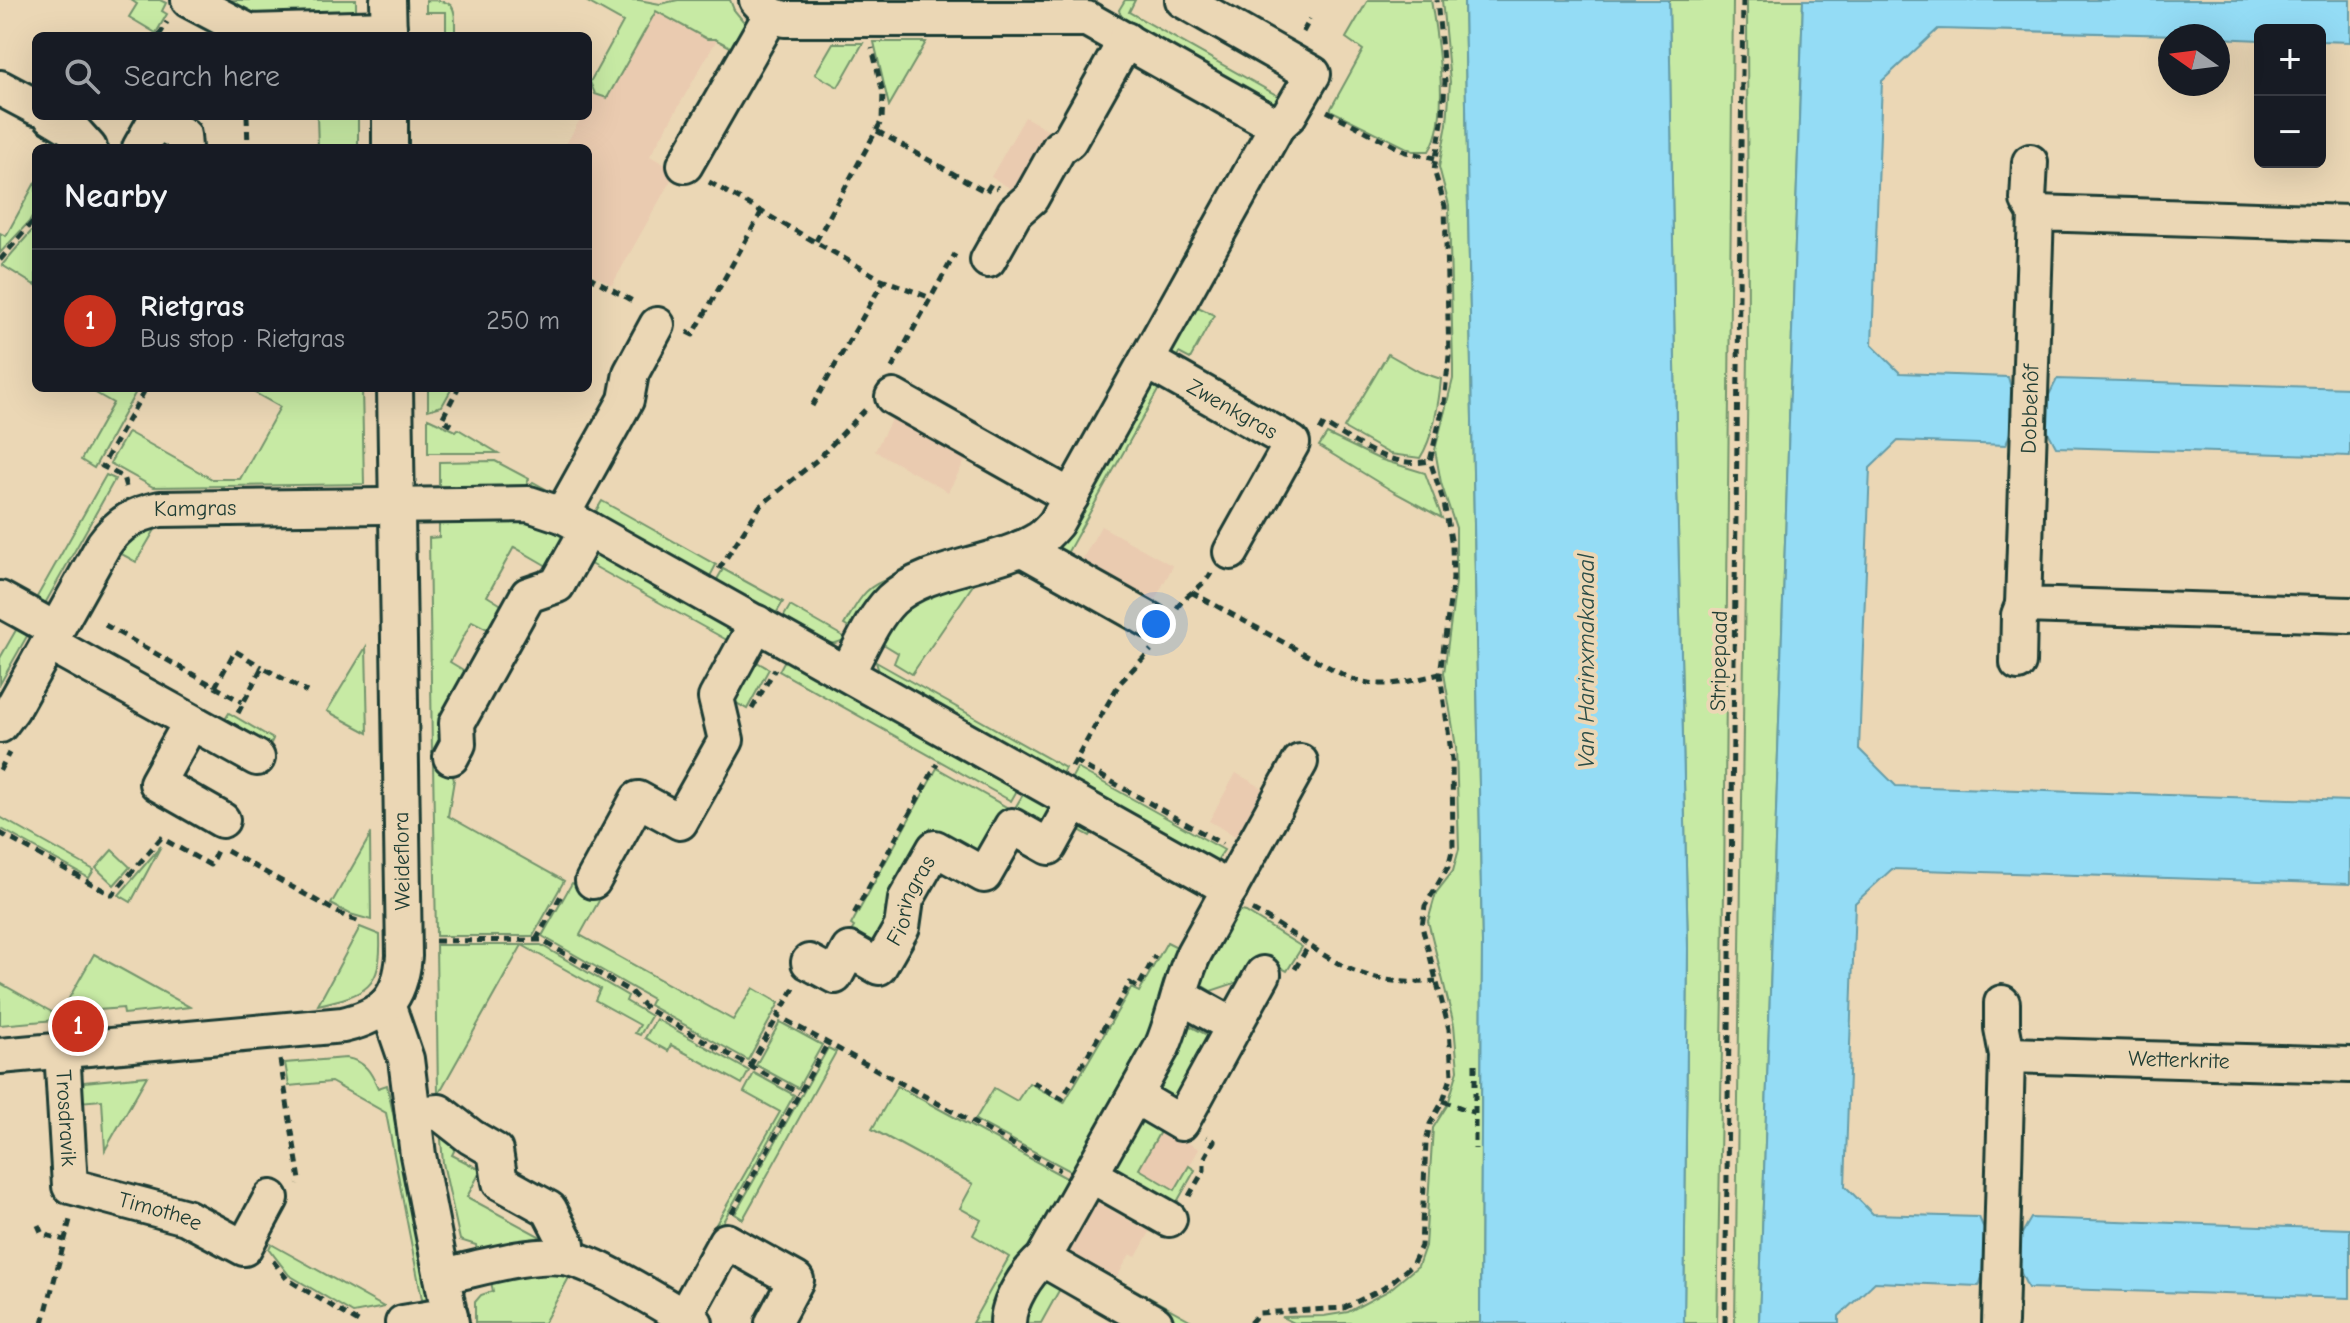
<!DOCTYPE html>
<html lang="en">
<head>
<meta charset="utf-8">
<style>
	body { margin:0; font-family:"Comic Neue",sans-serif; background:#20242c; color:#f1f3f6 }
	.controls { position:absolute; right:24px; top:24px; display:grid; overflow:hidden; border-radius:12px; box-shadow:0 8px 32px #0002 }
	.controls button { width:72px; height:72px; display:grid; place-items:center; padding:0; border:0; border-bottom:2px solid #363941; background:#171b24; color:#f1f3f6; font:40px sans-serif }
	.compass { position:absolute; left:2158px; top:24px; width:72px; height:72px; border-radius:50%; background:#171b24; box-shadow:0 8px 32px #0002; rotate:284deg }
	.you { position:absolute; left:1156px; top:624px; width:28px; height:28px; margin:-20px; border:6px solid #fff; border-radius:50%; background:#1a73e8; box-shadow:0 0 0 12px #1a73e833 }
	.badge { display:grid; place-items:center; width:52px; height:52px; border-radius:50%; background:#c8321e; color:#fff; font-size:26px; font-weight:700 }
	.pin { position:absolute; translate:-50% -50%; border:4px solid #fff; box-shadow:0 2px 8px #0006 }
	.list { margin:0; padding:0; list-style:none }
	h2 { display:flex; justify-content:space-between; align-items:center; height:104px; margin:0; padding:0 32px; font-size:34px }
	h2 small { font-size:26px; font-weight:400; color:#9ea1a6 }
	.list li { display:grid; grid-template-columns:52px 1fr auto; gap:24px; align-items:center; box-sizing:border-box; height:144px; padding:0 32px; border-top:2px solid #363941 }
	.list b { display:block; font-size:30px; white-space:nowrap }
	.list p { margin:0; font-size:26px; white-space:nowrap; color:#9ea1a6 }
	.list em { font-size:26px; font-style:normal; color:#9ea1a6 }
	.icon { flex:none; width:44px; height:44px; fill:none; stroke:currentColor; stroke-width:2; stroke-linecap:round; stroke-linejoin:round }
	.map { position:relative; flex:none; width:2350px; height:1323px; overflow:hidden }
	.search { position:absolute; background:#171b24; box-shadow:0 8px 32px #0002; left:32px; top:32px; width:560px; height:88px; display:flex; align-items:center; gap:20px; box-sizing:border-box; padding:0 28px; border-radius:12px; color:#9ea1a6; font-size:30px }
	.panel { position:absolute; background:#171b24; box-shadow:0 8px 32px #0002; left:32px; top:144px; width:560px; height:248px; border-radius:12px }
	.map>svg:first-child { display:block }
	.built { fill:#eacbb0 }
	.green { fill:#c7eaa4; stroke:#73946c; stroke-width:2 }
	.water { fill:#94dcf5; stroke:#659ca8; stroke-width:2 }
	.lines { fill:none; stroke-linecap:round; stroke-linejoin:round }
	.minor-casing { stroke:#1f3d34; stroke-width:40 }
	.path { stroke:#1f3d34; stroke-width:5; stroke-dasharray:8 6; stroke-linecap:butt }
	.minor { stroke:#ebd7b5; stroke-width:34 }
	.labels { text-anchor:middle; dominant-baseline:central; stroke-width:8; stroke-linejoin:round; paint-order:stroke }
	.street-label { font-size:22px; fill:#1f3d34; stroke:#ebd7b5 }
	.water-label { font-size:24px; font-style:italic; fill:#2b4d47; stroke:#ebd7b5 }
</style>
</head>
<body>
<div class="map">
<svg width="2350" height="1323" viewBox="0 0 2350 1323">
	<rect width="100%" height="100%" fill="#ebd7b5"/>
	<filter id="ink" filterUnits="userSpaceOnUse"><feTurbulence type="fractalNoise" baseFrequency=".0125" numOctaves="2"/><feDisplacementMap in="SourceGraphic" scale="16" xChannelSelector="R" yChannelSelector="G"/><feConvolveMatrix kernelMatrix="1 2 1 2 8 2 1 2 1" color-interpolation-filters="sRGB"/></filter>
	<g filter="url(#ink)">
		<g class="built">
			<polygon points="647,2 723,29 650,156 676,171 612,285 588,272 588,148 564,148 582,116 588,116 588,105"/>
			<polygon points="1025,117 1057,135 1022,195 991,177"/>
			<polygon points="893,416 967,457 948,492 875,451"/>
			<polygon points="1101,526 1173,566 1153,603 1081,562"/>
			<polygon points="1236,773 1266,790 1239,838 1209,821"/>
			<polygon points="1162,1128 1199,1149 1176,1190 1139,1169"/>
			<polygon points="1094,1201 1150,1232 1136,1257 1130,1254 1116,1279 1065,1252"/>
		</g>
		<g class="green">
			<polygon points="131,0 160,0 166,3 162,11 167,14 156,33 129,17 137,4"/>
			<polygon points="217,0 356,0 356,16 259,17"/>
			<path d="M426 0C457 0 455 7 455 36H446V12H426Z"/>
			<polygon points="584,0 639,0 660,4 678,0 730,0 734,10 749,28 736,50 715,39 707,39 656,11 607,98 595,94 590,82 623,22"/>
			<polygon points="778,0 1066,0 804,6"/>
			<polygon points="1125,0 1135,0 1129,12 1287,101 1279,109 1124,22 1119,10"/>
			<path d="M1368 0H1431C1437 38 1451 118 1429 151H1413L1330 110 1363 50 1346 38Z"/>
			<polygon points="1442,0 1464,0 1482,943 1480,1323 1294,1323 1282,1317 1324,1316 1348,1312 1388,1291 1418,1266 1425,1246 1433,1128 1448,1104 1458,1070 1454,1025 1428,921 1436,893 1453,871 1459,849 1456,747 1444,673 1456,582 1456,528 1441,483 1435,450 1453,379 1453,366 1449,205 1439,167 1447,124 1450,82"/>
			<polygon points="1669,0 1733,0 1723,989 1717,1323 1684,1323 1688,948 1677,485"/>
			<polygon points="1747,0 1803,0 1759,1323 1735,1323 1748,351"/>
			<polygon points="874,42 926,42 889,106"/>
			<polygon points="833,43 863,43 838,87 815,74"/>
			<polygon points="317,116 358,116 358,148 318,148"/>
			<polygon points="36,181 36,209 29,222 0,253 0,233 6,236"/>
			<polygon points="36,226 36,286 2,265"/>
			<polygon points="1194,305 1214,315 1190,359 1179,353 1174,361 1166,356"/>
			<path d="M1388 354 1420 372 1441 379C1439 403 1433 438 1420 458L1390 454 1344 428Z"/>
			<polygon points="1152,380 1161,385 1065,557 1056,552"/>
			<polygon points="87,388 138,388 94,468 81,460 113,403"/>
			<polygon points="246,388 362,388 364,484 153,487 110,463 128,432 212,479 240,479 280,407"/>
			<polygon points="428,388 452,388 442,406 428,410"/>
			<polygon points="428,418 456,431 458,429 498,453 428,453"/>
			<polygon points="1327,434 1379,459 1425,473 1442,518 1394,492 1319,446"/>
			<polygon points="495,461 529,479 527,483 530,485 533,482 551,492 549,496 439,492 439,462"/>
			<polygon points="106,475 115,479 42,609 33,604"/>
			<polygon points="602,501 716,565 708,580 593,516"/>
			<polygon points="515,517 566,532 547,566 514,547 487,596 508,609 495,633 472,621 450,662 465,671 450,697 451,721 436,752 432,752 429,538 439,537 439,519"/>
			<polygon points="156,524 156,528 136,562 116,551 123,541"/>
			<polygon points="591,547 741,631 734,644 583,560"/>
			<polygon points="723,569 783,602 774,617 715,583"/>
			<path d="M892 578 893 580 854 631 844 625C859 601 863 586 892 578Z"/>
			<polygon points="977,579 912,674 894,663 898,653 880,642 899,611 917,599"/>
			<path d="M790 606 846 638C825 654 801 632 781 621Z"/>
			<polygon points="20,623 31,629 0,684 0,658"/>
			<polygon points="366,647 368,733 327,711"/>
			<polygon points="787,656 1019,787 1011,801 779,671"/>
			<polygon points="750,658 769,669 747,709 728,698"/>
			<polygon points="876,662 1065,768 1060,778 880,675"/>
			<polygon points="229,713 273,739 268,749 223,723"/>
			<polygon points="433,763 452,773 454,780 448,816 564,881 533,936 436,936"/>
			<polygon points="937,768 1008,808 981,855 931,828 885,908 893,913 875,945 851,932 854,927 851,925"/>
			<polygon points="1077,768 1224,850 1216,862 1069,783"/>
			<polygon points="1025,791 1054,808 1044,825 1015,808"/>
			<polygon points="0,817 94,870 89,878 0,828"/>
			<polygon points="1079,822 1191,886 1195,891 1092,833 1090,836 1075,828"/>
			<polygon points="370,836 371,920 350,914 331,904"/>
			<polygon points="161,846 131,902 119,895"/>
			<polygon points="112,850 130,867 114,885 96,868"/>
			<polygon points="572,883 600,899 580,935 733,1020 753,988 779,1003 748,1060 649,1005 652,999 542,936"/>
			<polygon points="1237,910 1246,912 1302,947 1287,971 1261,957 1247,979 1211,991 1198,983"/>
			<path d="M360 927 380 935C382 989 366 994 318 1005Z"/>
			<polygon points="1167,942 1179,948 1166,979 1156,1025 1074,1173 975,1120 994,1088 1017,1101 1029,1083 1064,1103 1131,988 1139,992"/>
			<polygon points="436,945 541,945 628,996 626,1001 651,1016 640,1035 635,1033 640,1025 595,1000 600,989 522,945 438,1095"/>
			<polygon points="94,954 190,1007 124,1014 123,1008 99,1010 99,1016 0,1025 0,983 59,1016"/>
			<polygon points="656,1019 749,1071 742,1084 671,1045 668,1051 645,1038"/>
			<polygon points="780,1022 822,1045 798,1088 756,1065"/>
			<polygon points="1190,1026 1211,1037 1174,1105 1154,1093"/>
			<polygon points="828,1048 836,1052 743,1219 735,1214"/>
			<path d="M346 1058C365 1061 371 1072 378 1088L387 1085 432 1298 422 1299 386 1113 331 1082 289 1086 285 1063Z"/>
			<polygon points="754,1073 794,1095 715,1236 711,1233 780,1112 744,1092"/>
			<polygon points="147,1076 105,1150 102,1100 79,1102 84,1082"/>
			<polygon points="897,1086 1070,1180 990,1323 972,1323 1009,1257 973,1235 981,1220 960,1208 973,1184 872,1129"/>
			<polygon points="1142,1115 1162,1128 1139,1169 1175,1190 1189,1166 1195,1170 1177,1202 1151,1189 1146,1195 1110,1175"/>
			<polygon points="440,1128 453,1135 449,1143 456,1147 452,1155 481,1170 467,1197 552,1243 477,1253 476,1245 460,1240 443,1163"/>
			<polygon points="271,1244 384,1307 385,1307 353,1313 289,1275 269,1249"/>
			<polygon points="1065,1252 1070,1253 1195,1323 1169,1323"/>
			<polygon points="542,1272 571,1274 544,1323 475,1323 475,1302 481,1295 493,1291 491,1282"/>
			<polygon points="1041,1276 1061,1287 1041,1323 1021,1323"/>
		</g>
		<g class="water">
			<polygon points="1464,0 1669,0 1677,485 1688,948 1684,1323 1480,1323 1482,943"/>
			<polygon points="1803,0 2350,0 2350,42 2320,41 2320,30 2260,30 2260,40 2218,38 2218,36 1938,29 1882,81 1872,345 1900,373 2008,377 2013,395 2048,397 2057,379 2350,388 2350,456 2056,447 2046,428 2012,427 2006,445 1898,441 1870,468 1859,749 1896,786 2350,801 2350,884 1892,869 1855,903 1845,1186 1873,1214 1979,1217 1987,1236 2020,1237 2031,1218 2350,1229 2350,1298 2028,1288 2019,1269 1985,1268 1979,1286 1875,1282 1839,1316 1839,1323 1759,1323"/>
		</g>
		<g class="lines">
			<defs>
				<g id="minor">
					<polyline points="189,0 250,32 389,28"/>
					<polyline points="388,0 389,36"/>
					<path d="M757 0 771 15 785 19H1087L1277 126 1056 523C1051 529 1045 536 1038 540 998 565 925 567 891 600 872 619 860 650 847 673"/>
					<polyline points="1183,0 1313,74 1289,115 1277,126"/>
					<polyline points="0,88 36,107"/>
					<polyline points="51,116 71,128 89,148"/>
					<polyline points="390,116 390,148"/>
					<polyline points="156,121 183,135 184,148"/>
					<polyline points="140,148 158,116"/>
					<polyline points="2030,162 2028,200 2036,213"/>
					<polyline points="685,165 771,15"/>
					<polyline points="2350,223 2036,213 2023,605 2350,615"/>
					<polyline points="988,260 1015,212 1031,198 1059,148 1069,141 1126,40"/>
					<path id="s1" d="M1147 361 1292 443 1231 552"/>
					<polyline points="893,397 1071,497"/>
					<polyline points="562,515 626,400 631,373 657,325"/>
					<polyline points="1021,548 1151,621"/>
					<polyline points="0,599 56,630"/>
					<polyline points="49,643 257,758"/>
					<polyline points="2018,663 2019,615 2023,605"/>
					<polyline points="191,722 157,783 222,820"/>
					<path id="s2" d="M0 725 12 709 104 544C119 523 135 514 160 509L529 504 562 515 588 529 1230 889"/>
					<polyline points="451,757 458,744 457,723 528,595 557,585 588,529"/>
					<polyline points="593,881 638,799 680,822 726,740 716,698 757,623"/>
					<path id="s3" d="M809 962 835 976 849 950 879 967 902 927 906 899 935 848 984 875 1012 826 1049 847 1074 802"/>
					<polyline points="387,1004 406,1059 418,1155 451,1323"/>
					<polyline points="1234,1026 1263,974"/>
					<path id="s4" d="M62 1050 70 1186 186 1217 244 1248 271 1198"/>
					<path id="s5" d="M2007 1055 2350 1065"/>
					<path d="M0 1056 343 1025C385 1015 400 999 404 956L395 388"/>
					<polyline points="1135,1096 1181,1123 1234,1026 1180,996"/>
					<polyline points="413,1114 439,1112 471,1137 495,1151 500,1182 549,1209 567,1244 565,1257"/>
					<polyline points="1091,1175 1169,1219"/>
					<polyline points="1043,1259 1155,1323"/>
					<path d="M442 1276C478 1269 527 1253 563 1257 596 1261 663 1306 695 1323"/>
					<polyline points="684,1317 726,1241 796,1280 773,1323"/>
					<polyline points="403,1323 450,1315"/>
					<path d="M1008 1323C1008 1302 1027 1272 1043 1259L1162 1047C1175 1017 1180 983 1194 953L1300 762"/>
					<polyline points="2000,1323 2007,1055 2002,1028 2002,1003"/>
				</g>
			</defs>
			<use href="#minor" class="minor-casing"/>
			<g class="path">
				<polyline points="1303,32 1310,19"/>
				<polyline points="159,36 167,22"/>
				<polyline points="1327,111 1406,152 1435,158"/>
				<polyline points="247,116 248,148"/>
				<polyline points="877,131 986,192 991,184 998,188"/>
				<polyline points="709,182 879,278 931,298"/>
				<polyline points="816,241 882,120 883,93 872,48"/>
				<polyline points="0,260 36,218"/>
				<polyline points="588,276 636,303"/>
				<polyline points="687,332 693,335 762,211"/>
				<polyline points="892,368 955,254"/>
				<polyline points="812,406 884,280"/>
				<polyline points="452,425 442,419 458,388"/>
				<path d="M1320 431 1324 424C1357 443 1391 469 1430 461"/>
				<polyline points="126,487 123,477 102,466 146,388"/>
				<polyline points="719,569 760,506 817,460 865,410"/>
				<path d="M1191 592 1349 678C1385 690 1405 682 1440 674"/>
				<path d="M1177 608C1186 593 1203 588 1211 573"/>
				<polyline points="105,625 242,702"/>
				<polyline points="215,687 235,651 262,667"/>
				<polyline points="752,709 775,669"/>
				<polyline points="238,713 262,667 307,692"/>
				<polyline points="1075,761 1222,844"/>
				<polyline points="1072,767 1119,684 1151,650"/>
				<polyline points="0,770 9,753"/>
				<polyline points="0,833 112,895 161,838 210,865 217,851"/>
				<polyline points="227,851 348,918 358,921"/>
				<path d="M1252 910C1322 947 1348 990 1436 981"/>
				<polyline points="854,914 937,764"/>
				<polyline points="536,940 563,892"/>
				<polyline points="435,941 541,940 631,992 647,1009 799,1093"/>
				<polyline points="1295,969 1309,945"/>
				<polyline points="794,988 778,1016 1060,1170"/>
				<polyline points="280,1060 300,1180 298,1184"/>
				<polyline points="1475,1064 1475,1149"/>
				<polyline points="750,1066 778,1016"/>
				<polyline points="1033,1082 1062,1099 1130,983 1138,988 1155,956"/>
				<polyline points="1443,1101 1475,1113"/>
				<polyline points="1189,1196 1204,1170 1204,1159 1214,1141 1206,1137"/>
				<polyline points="732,1213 828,1043"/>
				<polyline points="38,1225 42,1234 65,1240"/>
				<polyline points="273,1261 287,1279 360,1323"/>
				<polyline points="43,1323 71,1216"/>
				<polyline points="1250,1323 1259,1313 1344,1308 1384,1288 1412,1265 1421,1246 1426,1143 1430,1124 1443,1101 1452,1075 1449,1029 1422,926 1425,906 1448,867 1453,847 1452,759 1440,674 1453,579 1452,545 1444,503 1430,461 1444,403 1449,356 1445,206 1434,170 1443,116 1445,81 1437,0"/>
				<polyline points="1725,1323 1743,0"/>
			</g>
			<use href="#minor" class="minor"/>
		</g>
	</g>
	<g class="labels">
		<g class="street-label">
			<text stroke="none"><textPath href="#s1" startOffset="98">Zwenkgras</textPath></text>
			<text transform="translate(2030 409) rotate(-88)">Dobbehôf</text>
			<text stroke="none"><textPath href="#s2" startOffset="312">Kamgras</textPath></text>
			<text transform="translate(1719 661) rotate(-89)">Stripepaad</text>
			<text transform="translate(402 861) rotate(-91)">Weideflora</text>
			<text stroke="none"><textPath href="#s3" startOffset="168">Fioringras</textPath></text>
			<text stroke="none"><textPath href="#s5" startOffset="172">Wetterkrite</textPath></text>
			<text stroke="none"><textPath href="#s4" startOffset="68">Trosdravik</textPath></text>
			<text stroke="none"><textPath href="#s4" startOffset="230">Timothee</textPath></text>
		</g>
		<g class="water-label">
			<text transform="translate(1586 661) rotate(-90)">Van Harinxmakanaal</text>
		</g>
	</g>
</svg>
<div class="controls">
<button>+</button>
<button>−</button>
</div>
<svg class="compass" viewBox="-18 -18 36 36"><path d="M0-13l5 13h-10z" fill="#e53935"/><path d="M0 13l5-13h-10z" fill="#9ea1a6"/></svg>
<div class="you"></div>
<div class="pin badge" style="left:78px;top:1026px">1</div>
<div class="search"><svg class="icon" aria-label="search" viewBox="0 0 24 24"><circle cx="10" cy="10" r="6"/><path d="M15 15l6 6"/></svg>Search here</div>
<section class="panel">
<h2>Nearby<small></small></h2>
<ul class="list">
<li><span class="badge">1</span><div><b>Rietgras</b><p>Bus stop · Rietgras</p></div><em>250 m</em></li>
</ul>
</section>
</div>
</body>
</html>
